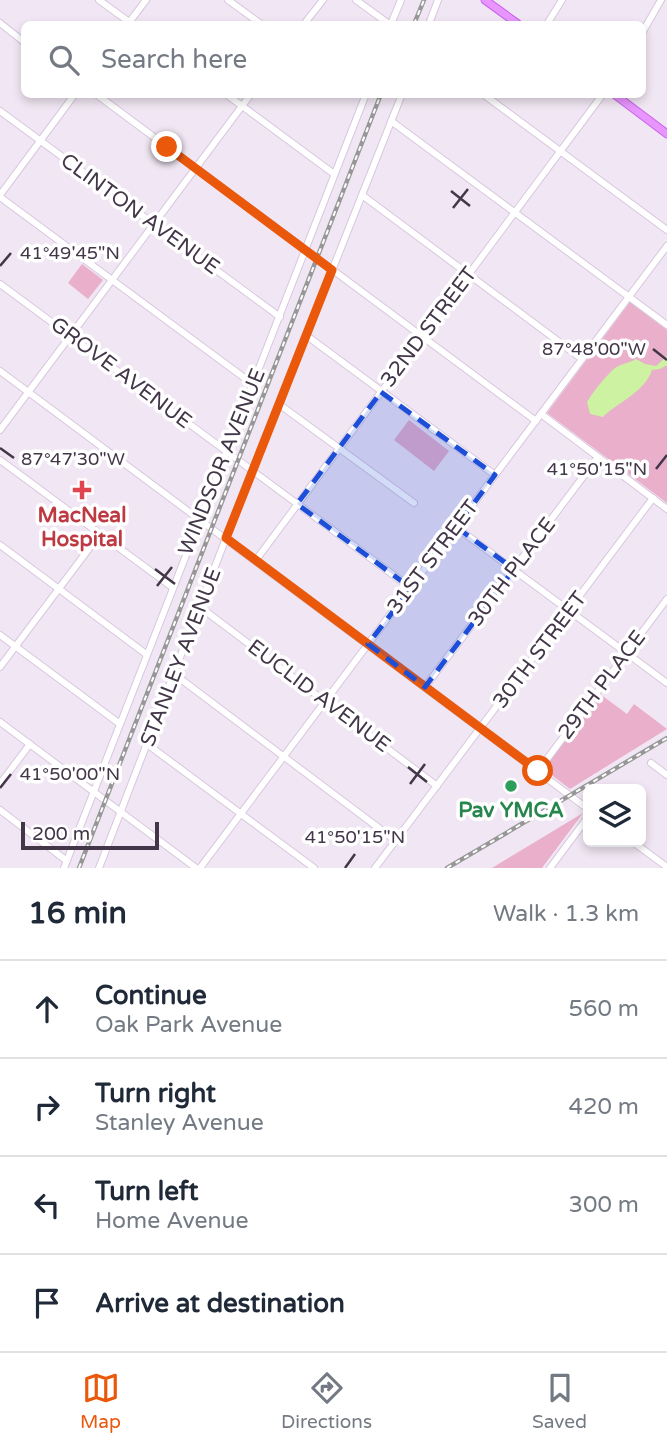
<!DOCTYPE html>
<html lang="en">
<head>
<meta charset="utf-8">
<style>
	body { margin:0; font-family:"Varela Round",sans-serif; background:#f2f2f3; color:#1f2937 }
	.controls { position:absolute; right:21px; bottom:21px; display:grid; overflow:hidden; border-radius:10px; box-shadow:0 4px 10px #0003 }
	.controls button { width:63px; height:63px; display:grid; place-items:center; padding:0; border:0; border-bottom:2px solid #e0e1e3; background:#fff; color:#1f2937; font:35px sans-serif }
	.scale { position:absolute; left:21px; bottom:18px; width:138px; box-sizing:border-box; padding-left:7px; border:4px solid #423648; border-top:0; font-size:19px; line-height:24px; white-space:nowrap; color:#423648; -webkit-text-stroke:5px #fff; paint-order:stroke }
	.stop { position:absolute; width:21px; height:21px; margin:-16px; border:5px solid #ea580c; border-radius:50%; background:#fff }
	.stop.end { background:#ea580c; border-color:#fff; box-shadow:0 2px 7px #0008 }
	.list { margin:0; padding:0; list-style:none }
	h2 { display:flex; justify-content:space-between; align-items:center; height:91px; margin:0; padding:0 28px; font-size:30px }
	h2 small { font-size:23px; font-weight:400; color:#747a83 }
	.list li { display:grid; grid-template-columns:46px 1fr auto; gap:21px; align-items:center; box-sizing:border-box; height:98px; padding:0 28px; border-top:2px solid #e0e1e3 }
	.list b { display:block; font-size:26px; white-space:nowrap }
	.list p { margin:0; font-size:23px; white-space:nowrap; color:#747a83 }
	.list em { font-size:23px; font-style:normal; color:#747a83 }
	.icon { flex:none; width:38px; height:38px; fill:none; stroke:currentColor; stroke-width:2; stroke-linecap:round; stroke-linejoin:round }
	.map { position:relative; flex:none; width:667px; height:868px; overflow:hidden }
	.search { position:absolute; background:#fff; box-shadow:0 4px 10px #0003; left:21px; right:21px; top:21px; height:77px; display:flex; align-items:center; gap:18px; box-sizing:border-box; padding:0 24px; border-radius:10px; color:#747a83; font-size:26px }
	.sheet { height:483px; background:#fff }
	nav { display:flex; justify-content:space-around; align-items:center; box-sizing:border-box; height:98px; border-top:2px solid #e0e1e3; background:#fff; font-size:19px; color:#747a83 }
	nav a { display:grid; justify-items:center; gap:4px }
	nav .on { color:#ea580c }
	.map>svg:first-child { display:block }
	.green { fill:#e9afcb }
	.water { fill:#ccf2a2 }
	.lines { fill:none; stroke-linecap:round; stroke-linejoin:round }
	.minor-casing { stroke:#d8c7de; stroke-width:8 }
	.major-casing { stroke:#c863e7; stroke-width:9 }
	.minor { stroke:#fff; stroke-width:6 }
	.major { stroke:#e895ff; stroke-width:7 }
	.rail-casing { stroke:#979797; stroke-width:4.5 }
	.rail { stroke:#fff; stroke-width:2; stroke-dasharray:5; stroke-linecap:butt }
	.route { stroke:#ea580c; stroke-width:9 }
	.marked { fill:#1d4ed8; fill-opacity:0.2; stroke:#1d4ed8; stroke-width:5; stroke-dasharray:14 9; stroke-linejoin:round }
	.ticks { fill:none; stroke:#423648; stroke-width:2.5 }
	.health-dot { fill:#e0444e; stroke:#fff; stroke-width:2.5 }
	.leisure-dot { fill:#2e9e5b; stroke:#fff; stroke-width:2.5 }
	.labels { text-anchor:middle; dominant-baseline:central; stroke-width:7; stroke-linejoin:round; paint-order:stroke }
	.street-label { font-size:21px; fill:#423648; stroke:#fff }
	.health-label { font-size:21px; font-weight:bold; fill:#be3a42; stroke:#fff }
	.leisure-label { font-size:21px; font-weight:bold; fill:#27864d; stroke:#fff }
	.ticks-label { font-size:18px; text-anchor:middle; fill:#423648; stroke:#fff; stroke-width:7; stroke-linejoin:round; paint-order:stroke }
</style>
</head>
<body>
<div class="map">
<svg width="667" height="868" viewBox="0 0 667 868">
	<rect width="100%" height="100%" fill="#f1e7f4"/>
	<g class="green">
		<polygon points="82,264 103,280 88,299 68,283"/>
		<polygon points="630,302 667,330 667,503 547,413"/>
		<polygon points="409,420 449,451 434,471 394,440"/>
		<polygon points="600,694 627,714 634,704 667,729 570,789 544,769"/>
		<polygon points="583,813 542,868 492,868"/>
	</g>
	<path class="water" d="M667 356V365L660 369 652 370C644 393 619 401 603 417L590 414 587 402C595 389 604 378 615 368 620 364 630 363 636 359L645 364 656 366Z"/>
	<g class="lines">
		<defs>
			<g id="minor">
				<polyline points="99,0 132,24"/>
				<polyline points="228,0 261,24"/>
				<polyline points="356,0 389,24"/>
				<polyline points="0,23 24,42"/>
				<polyline points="128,24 146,0"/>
				<polyline points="304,24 323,0"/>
				<polyline points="391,24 401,0"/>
				<polyline points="429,24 438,0"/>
				<polyline points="547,24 562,0"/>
				<polyline points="642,33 661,0"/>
				<polyline points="96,94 536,421"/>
				<polyline points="226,94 334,174"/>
				<polyline points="483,94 667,230"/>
				<polyline points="0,111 280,317"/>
				<polyline points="391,121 667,325"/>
				<polyline points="0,195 75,94"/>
				<polyline points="362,195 582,359"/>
				<polyline points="0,197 254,385"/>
				<polyline points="0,284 411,588"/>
				<polyline points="307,336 495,475"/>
				<polyline points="0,371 588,809"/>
				<polyline points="280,405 414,503"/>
				<polyline points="541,414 667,509"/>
				<polyline points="0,430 251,94"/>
				<polyline points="0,460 172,587"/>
				<polyline points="456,527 667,683"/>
				<polyline points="0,545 146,654"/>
				<polyline points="256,560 603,94"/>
				<polyline points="200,607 437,786"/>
				<polyline points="0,635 120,724"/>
				<polyline points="0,667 100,534"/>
				<polyline points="174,674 396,841"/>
				<polyline points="425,687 598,457"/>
				<polyline points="0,722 196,868"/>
				<polyline points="147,744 314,868"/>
				<polyline points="651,763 667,775"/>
				<polyline points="538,771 667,599"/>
				<polyline points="0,784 30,744"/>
				<polyline points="0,810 67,861"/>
				<polyline points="633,842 667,867"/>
				<polyline points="64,868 366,94"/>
				<polyline points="99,868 226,538 402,94"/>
				<polyline points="200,868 667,246"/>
				<polyline points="375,868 653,498"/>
				<polyline points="550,868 588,817"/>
			</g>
			<g id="major">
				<polyline points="485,0 518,24"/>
				<polyline points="614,94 667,134"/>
			</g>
		</defs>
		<use href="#minor" class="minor-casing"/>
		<use href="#major" class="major-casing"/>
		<use href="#minor" class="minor"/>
		<use href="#major" class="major"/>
		<defs>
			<g id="rail">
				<polyline points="414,24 424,0"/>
				<polyline points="79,868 381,94"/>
				<polyline points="447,868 667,738"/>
			</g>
		</defs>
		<use href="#rail" class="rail-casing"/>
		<use href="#rail" class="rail"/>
	</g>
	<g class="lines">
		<polyline class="route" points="167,147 332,270 226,538 538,771"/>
	</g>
	<path class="marked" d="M381 392 495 475 456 527 514 569 425 687 368 644 411 588 297 504Z"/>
	<path class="ticks" d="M451 191 470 206M453 208 468 189M0 266 11 253M653 349 667 360M0 448 14 458M656 469 667 455M155 569 175 584M157 586 172 567M408 767 427 782M410 784 425 764M0 788 11 774M345 868 355 854"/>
	<path class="health-dot" d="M78.5 479.5h7v7h7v7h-7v7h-7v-7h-7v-7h7z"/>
	<circle class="leisure-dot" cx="511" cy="786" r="7"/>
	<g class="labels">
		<g class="street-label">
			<text transform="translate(140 214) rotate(36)">CLINTON AVENUE</text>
			<text transform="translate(429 327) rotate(-53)">32ND STREET</text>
			<text transform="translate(121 373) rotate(37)">GROVE AVENUE</text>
			<text transform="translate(222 462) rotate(-68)">WINDSOR AVENUE</text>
			<text transform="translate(433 557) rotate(-53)">31ST STREET</text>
			<text transform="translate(512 572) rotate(-53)">30TH PLACE</text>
			<text transform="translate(540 650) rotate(-53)">30TH STREET</text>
			<text transform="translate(181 657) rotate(-69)">STANLEY AVENUE</text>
			<text transform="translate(602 685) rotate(-53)">29TH PLACE</text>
			<text transform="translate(319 696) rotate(37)">EUCLID AVENUE</text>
		</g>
		<g class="health-label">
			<text x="82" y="515">MacNeal<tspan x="82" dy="24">Hospital</tspan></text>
		</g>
		<g class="leisure-label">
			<text x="511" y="810">Pav YMCA</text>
		</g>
	</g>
	<g class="ticks-label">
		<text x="70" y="259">41°49'45"N</text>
		<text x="594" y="355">87°48'00"W</text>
		<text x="73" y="465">87°47'30"W</text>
		<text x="597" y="475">41°50'15"N</text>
		<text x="70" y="780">41°50'00"N</text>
		<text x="355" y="843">41°50'15"N</text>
	</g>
</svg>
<div class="controls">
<button><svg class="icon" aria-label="layers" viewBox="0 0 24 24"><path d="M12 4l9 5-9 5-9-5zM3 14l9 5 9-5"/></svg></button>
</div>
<div class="scale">200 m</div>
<div class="stop" style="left:538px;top:771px"></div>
<div class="stop end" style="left:167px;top:147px"></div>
<div class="search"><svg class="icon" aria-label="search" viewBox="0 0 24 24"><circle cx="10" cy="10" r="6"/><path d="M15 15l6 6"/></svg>Search here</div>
</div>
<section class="sheet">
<h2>16 min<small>Walk · 1.3 km</small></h2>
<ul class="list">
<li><svg class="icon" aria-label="ahead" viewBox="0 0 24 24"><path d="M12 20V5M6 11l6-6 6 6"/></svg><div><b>Continue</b><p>Oak Park Avenue</p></div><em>560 m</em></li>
<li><svg class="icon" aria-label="right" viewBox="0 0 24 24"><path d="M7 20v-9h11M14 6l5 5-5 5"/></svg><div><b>Turn right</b><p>Stanley Avenue</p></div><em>420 m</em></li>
<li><svg class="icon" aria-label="left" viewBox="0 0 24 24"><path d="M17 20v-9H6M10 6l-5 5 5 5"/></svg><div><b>Turn left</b><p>Home Avenue</p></div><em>300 m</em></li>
<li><svg class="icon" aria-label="arrive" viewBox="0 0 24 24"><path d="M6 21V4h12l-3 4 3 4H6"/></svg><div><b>Arrive at destination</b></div></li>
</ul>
</section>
<nav>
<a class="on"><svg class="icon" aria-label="map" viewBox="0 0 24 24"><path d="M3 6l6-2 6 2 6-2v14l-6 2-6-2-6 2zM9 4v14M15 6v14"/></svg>Map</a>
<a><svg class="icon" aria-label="directions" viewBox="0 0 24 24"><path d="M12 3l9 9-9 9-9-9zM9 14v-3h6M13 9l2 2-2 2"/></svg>Directions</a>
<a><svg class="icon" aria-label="saved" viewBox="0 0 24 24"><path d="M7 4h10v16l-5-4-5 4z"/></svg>Saved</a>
</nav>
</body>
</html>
